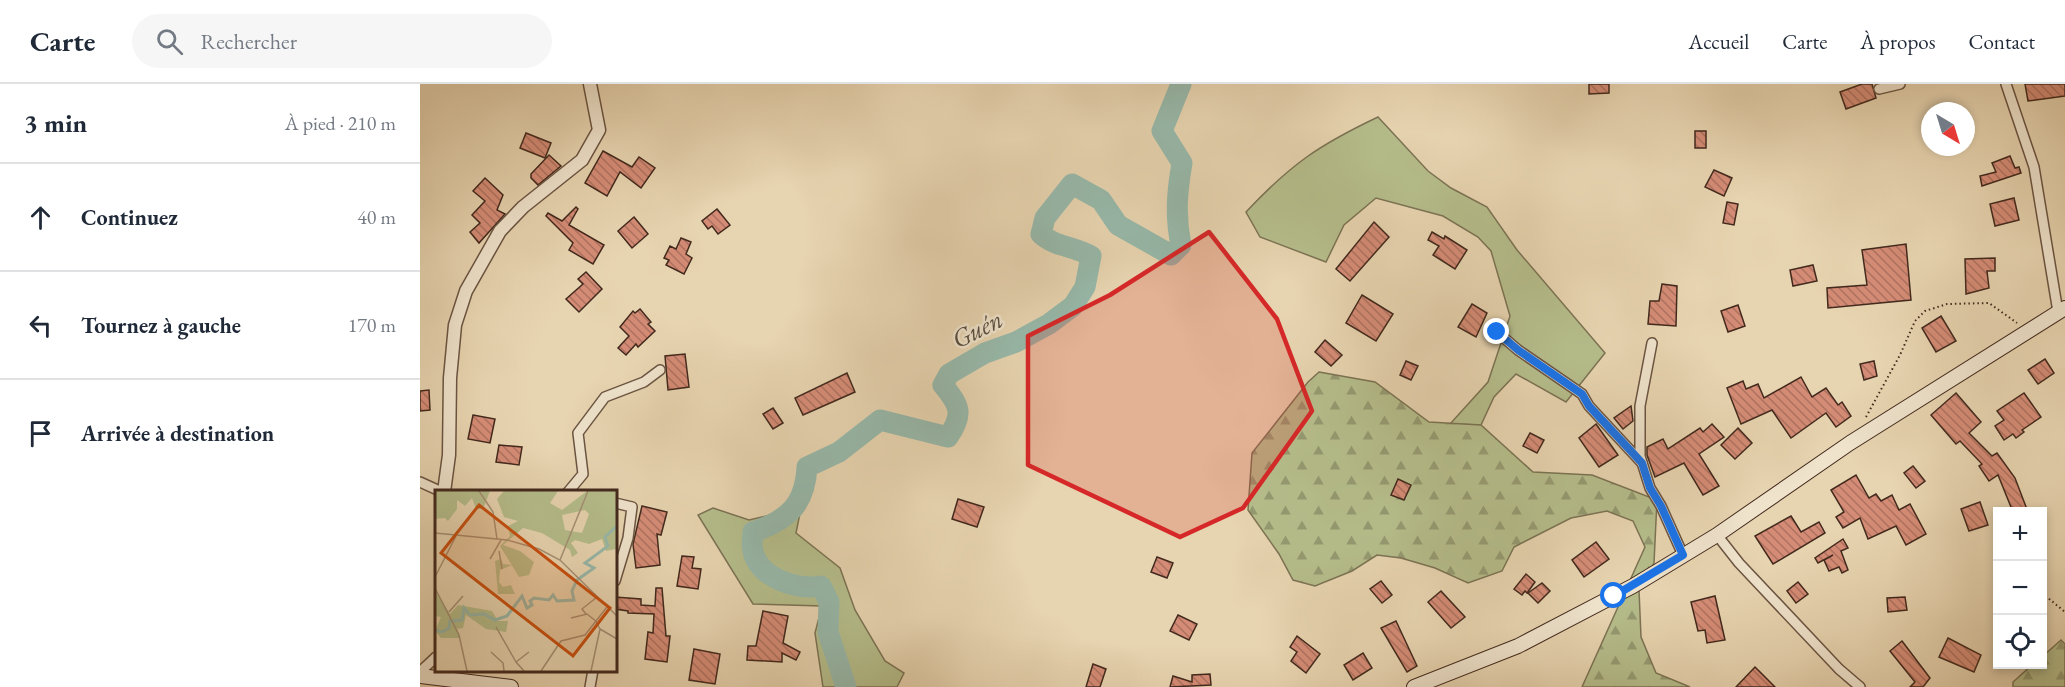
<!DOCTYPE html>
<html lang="fr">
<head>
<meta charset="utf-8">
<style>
	body { margin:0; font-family:"EB Garamond",serif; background:#f6f6f7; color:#1f2937 }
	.controls { position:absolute; right:18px; bottom:18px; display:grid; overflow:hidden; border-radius:0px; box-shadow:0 3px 9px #0003 }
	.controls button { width:54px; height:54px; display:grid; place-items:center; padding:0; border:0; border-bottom:2px solid #e0e1e3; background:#fff; color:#1f2937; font:30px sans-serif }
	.compass { position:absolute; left:1501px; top:18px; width:54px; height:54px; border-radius:50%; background:#fff; box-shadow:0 3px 9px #0003; rotate:142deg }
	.stop { position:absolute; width:18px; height:18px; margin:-14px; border:4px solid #1a73e8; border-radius:50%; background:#fff }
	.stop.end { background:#1a73e8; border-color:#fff; box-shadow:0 2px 6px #0008 }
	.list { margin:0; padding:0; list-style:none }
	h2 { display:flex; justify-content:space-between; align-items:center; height:78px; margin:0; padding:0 24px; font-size:26px }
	h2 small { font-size:20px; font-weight:400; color:#747a83 }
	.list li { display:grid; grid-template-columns:39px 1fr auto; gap:18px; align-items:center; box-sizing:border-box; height:108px; padding:0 24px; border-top:2px solid #e0e1e3 }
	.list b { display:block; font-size:22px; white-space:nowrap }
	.list em { font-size:20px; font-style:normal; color:#747a83 }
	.icon { flex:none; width:33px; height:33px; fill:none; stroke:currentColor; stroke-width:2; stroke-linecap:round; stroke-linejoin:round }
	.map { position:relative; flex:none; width:1645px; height:603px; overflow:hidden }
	header { display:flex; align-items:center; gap:36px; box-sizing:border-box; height:84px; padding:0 30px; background:#fff; border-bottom:2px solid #e0e1e3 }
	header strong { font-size:28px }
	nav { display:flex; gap:33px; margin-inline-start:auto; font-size:21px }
	.search { width:420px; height:54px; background:#f6f6f7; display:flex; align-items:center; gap:15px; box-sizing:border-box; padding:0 21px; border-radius:33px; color:#747a83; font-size:22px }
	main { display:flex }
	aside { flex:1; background:#fff }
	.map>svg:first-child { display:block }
	.green { fill:#b5bd8b; stroke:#7c7354; stroke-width:1.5 }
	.forest { fill:url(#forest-firs); stroke:#7c7354; stroke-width:1.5 }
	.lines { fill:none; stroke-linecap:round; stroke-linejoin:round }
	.river { stroke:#97b8a9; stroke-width:21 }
	.building { fill:url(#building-back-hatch); stroke:#42291d; stroke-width:1.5 }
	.minor-casing { stroke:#6b5442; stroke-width:12 }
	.tertiary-casing { stroke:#6b5442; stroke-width:15 }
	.secondary-casing { stroke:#42291d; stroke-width:16 }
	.path { stroke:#42291d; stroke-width:2; stroke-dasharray:1.5 3; stroke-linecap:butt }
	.minor { stroke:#efe3cc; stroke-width:9 }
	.tertiary { stroke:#efe3cc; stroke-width:12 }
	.secondary { stroke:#efe3cc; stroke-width:14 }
	.route { stroke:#1a73e8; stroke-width:8 }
	.marked { fill:#d62828; fill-opacity:0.2; stroke:#d62828; stroke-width:4.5; stroke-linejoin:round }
	.labels { text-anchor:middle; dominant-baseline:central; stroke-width:5; stroke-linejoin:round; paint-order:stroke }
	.water-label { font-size:26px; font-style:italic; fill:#574d40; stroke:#efe3cc }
	.inset-river { fill:none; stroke:#97b8a9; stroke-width:3 }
	.inset-road { fill:none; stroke:#a59075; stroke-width:1.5 }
	.view { fill:#c74f0f; fill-opacity:0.15; stroke:#c74f0f; stroke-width:3 }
	.inset-edge { fill:none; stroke:#42291d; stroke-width:3 }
</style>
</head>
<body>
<header>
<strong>Carte</strong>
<div class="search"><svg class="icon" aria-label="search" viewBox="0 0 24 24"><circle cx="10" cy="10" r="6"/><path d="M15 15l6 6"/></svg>Rechercher</div>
<nav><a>Accueil</a><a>Carte</a><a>À propos</a><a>Contact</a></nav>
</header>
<main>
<aside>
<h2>3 min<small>À pied · 210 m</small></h2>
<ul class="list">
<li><svg class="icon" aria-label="ahead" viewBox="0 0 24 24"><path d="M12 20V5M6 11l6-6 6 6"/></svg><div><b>Continuez</b></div><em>40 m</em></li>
<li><svg class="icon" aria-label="left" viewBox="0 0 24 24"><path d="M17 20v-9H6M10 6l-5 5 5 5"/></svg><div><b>Tournez à gauche</b></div><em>170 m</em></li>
<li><svg class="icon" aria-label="arrive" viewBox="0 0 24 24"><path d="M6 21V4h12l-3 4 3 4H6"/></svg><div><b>Arrivée à destination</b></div></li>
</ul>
</aside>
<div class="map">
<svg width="1645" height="603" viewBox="0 0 1645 603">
	<defs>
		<pattern id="forest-firs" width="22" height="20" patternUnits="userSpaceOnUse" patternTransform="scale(1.5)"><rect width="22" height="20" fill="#b5bd8b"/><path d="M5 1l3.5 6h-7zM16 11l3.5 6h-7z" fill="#959a71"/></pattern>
		<pattern id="building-back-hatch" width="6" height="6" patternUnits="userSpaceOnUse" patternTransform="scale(1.5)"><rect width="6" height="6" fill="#d58c76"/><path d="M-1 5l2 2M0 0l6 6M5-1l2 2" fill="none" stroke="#ae7260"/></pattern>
	</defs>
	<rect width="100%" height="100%" fill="#e7d4b0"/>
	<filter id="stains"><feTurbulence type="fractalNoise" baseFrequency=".00333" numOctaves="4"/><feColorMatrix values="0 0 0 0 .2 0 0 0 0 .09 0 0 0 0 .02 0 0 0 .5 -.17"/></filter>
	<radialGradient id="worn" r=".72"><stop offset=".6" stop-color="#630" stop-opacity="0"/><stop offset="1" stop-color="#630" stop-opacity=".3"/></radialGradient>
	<g class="green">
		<path d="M958 33 1008 87 1031 104 1067 123 1097 166 1185 269 1146 318 1096 290 1074 313 1061 341 1030 340 1068 298 1090 232 1071 167 1058 153 1023 132 956 114 924 141 906 178 840 153 826 128C871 80 899 61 958 33Z"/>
		<polygon points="293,424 329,436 381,424 376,449 420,484 435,526 465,577 484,589 477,603 403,603 395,549 402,522 333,520 278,431"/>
	</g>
	<g class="forest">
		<polygon points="899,288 955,298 1009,338 1061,341 1113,388 1172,391 1237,416 1234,479 1219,506 1221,553 1236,589 1270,603 1162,603 1225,463 1213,437 1187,427 1151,434 1094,463 1082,487 1048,499 1015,484 981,474 957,471 932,487 895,502 873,496 859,470 828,426 832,369 888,298"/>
		<polygon points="1641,556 1645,560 1645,603 1593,603 1593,598 1612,581 1622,580 1623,572"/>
	</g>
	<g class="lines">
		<path class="river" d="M426 603 408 548 409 518 401 502C378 506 339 495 333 467 331 462 333 454 333 448 368 436 385 421 387 383L419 368 460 336 528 353C544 330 540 322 523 301L529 290 565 269 596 258 629 240 653 222 665 203 671 172C654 162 635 163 621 150L625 134 652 100 681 116 698 141 751 171 761 161C755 132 757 108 762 79L742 47 761 0"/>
	</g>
	<g class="building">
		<polygon points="1169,0 1189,0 1189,9 1169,10"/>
		<polygon points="1442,0 1452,0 1456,14 1426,25 1420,8"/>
		<polygon points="1605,0 1645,0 1645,12 1608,17"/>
		<rect x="1275" y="47" width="11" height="17"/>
		<polygon points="106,49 131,59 125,74 100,64"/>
		<polygon points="183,67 212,83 219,73 235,84 221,104 200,88 187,112 165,99"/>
		<polygon points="129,71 141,82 118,101 111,94 111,90"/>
		<polygon points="1590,72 1595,84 1599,83 1601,89 1562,102 1560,92 1576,88 1572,79"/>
		<polygon points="1294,86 1312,94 1304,112 1285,103"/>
		<polygon points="65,94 83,111 77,126 85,130 59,159 50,148 60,139 52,131 65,117 53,107"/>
		<polygon points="1594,114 1599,136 1575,142 1570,120"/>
		<polygon points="1307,118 1318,120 1314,141 1303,139"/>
		<polygon points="156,123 158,125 149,141 184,161 173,180 149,166 153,159 126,132 128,129 142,137"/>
		<polygon points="297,125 310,141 298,150 292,142 288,145 282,137"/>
		<polygon points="214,133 228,150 212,164 198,147"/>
		<polygon points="954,138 969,153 930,197 916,185"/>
		<polygon points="1012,148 1024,155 1025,152 1047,166 1035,185 1013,171 1019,162 1008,156"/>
		<polygon points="261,154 271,158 266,170 272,174 264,190 246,181 249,176 244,174 250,162 256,165"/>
		<polygon points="1486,160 1491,216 1408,224 1407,204 1447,201 1442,166"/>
		<polygon points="1575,174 1575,187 1567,187 1569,204 1546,210 1545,175"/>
		<polygon points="1393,181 1397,197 1373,202 1370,186"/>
		<polygon points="166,188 182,205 159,228 146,215 163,200 158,195"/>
		<polygon points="1242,200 1257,202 1256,242 1228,240 1230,217 1239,217"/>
		<polygon points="942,211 973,230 956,257 926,239"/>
		<polygon points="1052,220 1067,229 1056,253 1038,243"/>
		<polygon points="1318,221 1325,242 1308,248 1301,227"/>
		<polygon points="220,225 231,238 228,240 235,247 218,263 216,260 206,271 198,264 209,252 200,243 213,227 215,229"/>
		<polygon points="1521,232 1536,257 1516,268 1502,244"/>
		<polygon points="905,256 922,271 911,282 895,268"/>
		<polygon points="265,270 269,303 248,306 245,272"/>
		<polygon points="1625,275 1634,289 1618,300 1608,286"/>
		<polygon points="986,277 998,282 991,296 980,291"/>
		<polygon points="1454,277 1457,292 1444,296 1440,280"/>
		<polygon points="427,289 435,308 383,331 375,314"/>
		<polygon points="1381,293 1392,313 1406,304 1418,321 1422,318 1431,332 1416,343 1406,329 1371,354 1352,326 1321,340 1307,304 1323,297 1326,305 1338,300 1344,314"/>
		<polygon points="9,306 10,326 0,327 0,307"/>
		<polygon points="1536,309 1561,338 1549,349 1572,372 1577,369 1595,394 1608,428 1593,428 1578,391 1569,397 1559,382 1562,380 1540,357 1536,360 1511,331"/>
		<polygon points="1604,309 1621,333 1602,346 1604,348 1596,354 1593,350 1584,356 1575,342 1584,336 1577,327"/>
		<polygon points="1211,322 1213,337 1203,345 1194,334"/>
		<polygon points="353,324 363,339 353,345 343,330"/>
		<polygon points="53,331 75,335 70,359 48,355"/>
		<polygon points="1176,340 1198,371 1179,383 1159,354"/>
		<polygon points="1292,340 1304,353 1279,370 1299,402 1283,411 1264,379 1235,393 1227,371 1227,363 1243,355 1248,365 1280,344 1283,348"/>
		<polygon points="1318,344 1332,359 1315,375 1301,361"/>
		<polygon points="1110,349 1124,356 1117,369 1103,362"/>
		<polygon points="79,361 102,363 99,381 76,378"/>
		<polygon points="1493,382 1505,397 1496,404 1484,389"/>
		<polygon points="1436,391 1449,414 1456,410 1461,417 1472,411 1479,426 1490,420 1506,450 1486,461 1476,442 1448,455 1440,434 1423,444 1416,433 1424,428 1411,406"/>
		<polygon points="978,395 991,401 984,416 971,411"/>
		<polygon points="538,415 564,423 557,443 532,435"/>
		<polygon points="1560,418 1568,441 1549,447 1541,425"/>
		<polygon points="222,422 247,428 241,451 237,450 240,481 216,484 213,460"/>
		<polygon points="1371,432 1381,448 1399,438 1405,449 1353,480 1335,452"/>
		<polygon points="1423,455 1428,464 1421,467 1428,486 1422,489 1419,483 1409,487 1404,476 1413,471 1398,479 1395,474"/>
		<polygon points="1176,458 1189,475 1164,493 1152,476"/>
		<polygon points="262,472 274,473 272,484 281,485 278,505 257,502"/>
		<polygon points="737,473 753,479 747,494 731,488"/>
		<polygon points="1106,490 1115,498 1107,509 1105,507 1102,511 1094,505"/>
		<polygon points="961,497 972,511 962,519 950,505"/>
		<polygon points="1378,498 1388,510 1376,519 1367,507"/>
		<polygon points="1122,499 1130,507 1118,519 1108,509"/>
		<polygon points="236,504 242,504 246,552 250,552 247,578 225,575 228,548 233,549 234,530 208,529 208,527 195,525 195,513 221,515 221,521 235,522"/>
		<polygon points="1021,507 1045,533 1031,544 1008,518"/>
		<polygon points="1295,512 1305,556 1287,559 1285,546 1278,547 1271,518"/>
		<polygon points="1485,513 1487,526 1468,528 1467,514"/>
		<polygon points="343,527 368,532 363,559 380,568 376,576 362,569 362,578 327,576 328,562 336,562"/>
		<polygon points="758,531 777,540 769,556 750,547"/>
		<polygon points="976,537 997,582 987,588 961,544"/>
		<polygon points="877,552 900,570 886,589 871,577 877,568 870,563"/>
		<polygon points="1528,554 1561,571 1554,588 1519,573"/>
		<polygon points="1482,557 1510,594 1503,603 1490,603 1495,598 1470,567"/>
		<polygon points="274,565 300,570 295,600 269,596"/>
		<polygon points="943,569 952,584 933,596 924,581"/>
		<polygon points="673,580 686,585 680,603 666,603"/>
		<polygon points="1335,583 1355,603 1316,603"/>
		<polygon points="790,590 791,601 750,603 753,592 772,598 772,591"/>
	</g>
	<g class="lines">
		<defs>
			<g id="minor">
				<polyline points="1586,0 1614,83 1638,228"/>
				<polyline points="1459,5 1480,0"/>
				<polyline points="1077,248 1098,266 1162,310 1169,322 1222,379"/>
				<polyline points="1232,259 1220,322 1220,372 1230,404 1241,422 1263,471"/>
				<polyline points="0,398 22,408"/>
				<polyline points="148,408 163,390 158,349 185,313 224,298 240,286"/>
				<polyline points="195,419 212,423 208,454 195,497"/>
				<polyline points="1297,451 1319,479 1419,585 1440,603"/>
				<polyline points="0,588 16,573"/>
				<polyline points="170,603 173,586"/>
			</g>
			<polyline id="tertiary" points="24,408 29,371 30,294 35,241 46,207 80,147 103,123 162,76 179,46 170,0"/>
			<g id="secondary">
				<polyline points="0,592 91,603"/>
				<polyline points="994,603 1098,562 1213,502 1297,451 1430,359 1645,224"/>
			</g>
		</defs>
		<use href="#minor" class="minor-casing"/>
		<use href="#tertiary" class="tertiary-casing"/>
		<use href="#secondary" class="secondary-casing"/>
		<g class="path">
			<polyline points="1446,333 1480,271 1495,237 1505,227 1527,220 1569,219 1597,239"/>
			<polyline points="1622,509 1645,528"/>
		</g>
		<use href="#minor" class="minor"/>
		<use href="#tertiary" class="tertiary"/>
		<use href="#secondary" class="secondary"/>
	</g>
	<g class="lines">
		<polyline class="route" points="1077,248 1098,266 1162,310 1169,322 1222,379 1230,404 1241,422 1263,471 1194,512"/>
	</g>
	<path class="marked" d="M789 148 857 235 892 327 823 424 760 453 608 381V252L690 211Z"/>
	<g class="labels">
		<g class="water-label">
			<text transform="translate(557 245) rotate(-27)">Guén</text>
		</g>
	</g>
	<g transform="translate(15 406)">
		<rect width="182" height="182" fill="#e7d4b0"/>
		<path d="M66 69 68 74 77 75 65 80 64 92 68 97 76 95 80 104H63L60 71ZM0 100 15 124 23 115 57 121 63 131H73L71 142 51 139 31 125 28 138 22 139 25 148H6L0 141 6 127 0 126Z" fill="#b5bd8b"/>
		<path d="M0 1H55L48 19H41L37 8 30 16 22 10V19L13 31 10 28 0 29ZM69 1H123L115 13 127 20 152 1H181V59L171 61 167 49 154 54 140 50 136 53 143 63 137 67 135 60 107 43 88 38 68 55 85 61 99 72 94 85 84 87 65 56 75 46 73 36 83 31 69 27 62 9ZM150 20 154 24 147 43 130 40 127 25Z" fill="#b5bd8b" fill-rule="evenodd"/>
		<path class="inset-river" d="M0 140 7 142 14 138 15 131 27 130 29 118 35 125 49 124 60 130 72 126 87 106 92 118 97 115 95 111 99 108 114 110 118 105 122 111 139 110 137 101 142 90 159 78 150 73 173 56 170 47 182 36"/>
		<path class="inset-road" d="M44 1 58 22 62 49M0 43 72 50 104 59 125 70 182 126M64 61 67 79M55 69 66 50M125 70 153 1M0 87 21 46M0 98 24 145 32 181M14 122 28 106M151 124 147 119 162 107M136 128 152 124 162 132M61 137 81 172M165 139 182 149M56 162 68 173 69 181M89 181 81 172 94 162M106 181 126 151 150 145 172 117M156 181 165 139 161 132"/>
		<path class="view" d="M44 15 175 118 138 166 6 63Z"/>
		<rect width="182" height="182" class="inset-edge"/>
	</g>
	<rect width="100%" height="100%" filter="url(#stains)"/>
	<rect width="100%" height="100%" fill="url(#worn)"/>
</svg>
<div class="controls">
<button>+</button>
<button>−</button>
<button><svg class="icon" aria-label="locate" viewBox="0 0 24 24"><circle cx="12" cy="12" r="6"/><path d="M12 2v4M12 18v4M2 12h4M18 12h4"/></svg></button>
</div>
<svg class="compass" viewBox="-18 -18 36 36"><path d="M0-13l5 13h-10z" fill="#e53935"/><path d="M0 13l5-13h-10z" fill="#747a83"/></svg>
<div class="stop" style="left:1194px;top:512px"></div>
<div class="stop end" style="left:1077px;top:248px"></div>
</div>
</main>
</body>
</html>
